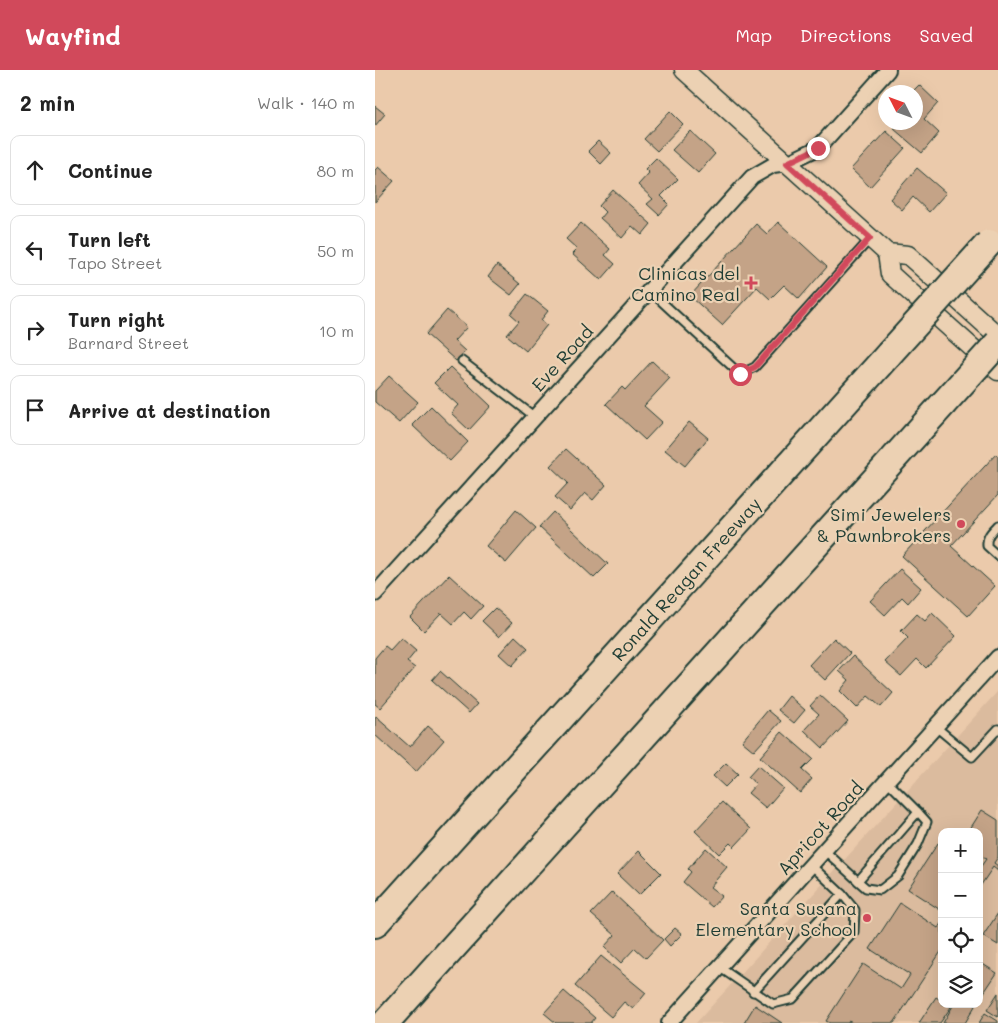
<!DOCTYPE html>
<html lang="en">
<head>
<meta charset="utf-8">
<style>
	body { margin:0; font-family:Mali,sans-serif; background:#f2f2f2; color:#222 }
	.controls { position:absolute; right:15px; bottom:15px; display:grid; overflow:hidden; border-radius:10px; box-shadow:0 5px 20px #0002 }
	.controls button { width:45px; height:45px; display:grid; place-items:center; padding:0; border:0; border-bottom:1px solid #e0e0e0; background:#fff; color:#222; font:25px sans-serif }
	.compass { position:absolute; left:503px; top:15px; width:45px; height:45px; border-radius:50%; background:#fff; box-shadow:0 5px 20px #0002; rotate:312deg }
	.stop { position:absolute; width:15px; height:15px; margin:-11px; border:4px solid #d1495b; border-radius:50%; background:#fff }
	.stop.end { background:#d1495b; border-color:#fff; box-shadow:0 1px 5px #0008 }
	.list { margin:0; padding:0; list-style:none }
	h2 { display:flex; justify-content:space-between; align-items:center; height:65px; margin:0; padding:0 20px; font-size:21px }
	h2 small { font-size:16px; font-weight:400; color:#767676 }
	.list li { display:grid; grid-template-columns:32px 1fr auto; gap:15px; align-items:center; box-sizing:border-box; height:70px; margin:0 10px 10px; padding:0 10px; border:1px solid #e0e0e0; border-radius:10px }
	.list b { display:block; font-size:19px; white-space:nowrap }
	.list p { margin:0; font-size:16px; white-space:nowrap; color:#767676 }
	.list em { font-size:16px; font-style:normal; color:#767676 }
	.icon { flex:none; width:28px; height:28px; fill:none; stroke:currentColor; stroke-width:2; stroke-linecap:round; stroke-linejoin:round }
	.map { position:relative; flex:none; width:623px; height:953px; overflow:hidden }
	header { display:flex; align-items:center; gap:30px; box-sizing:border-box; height:70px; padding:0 25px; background:#d1495b; color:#fff }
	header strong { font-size:24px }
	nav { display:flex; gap:28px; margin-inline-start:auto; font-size:18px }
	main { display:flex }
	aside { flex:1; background:#fff }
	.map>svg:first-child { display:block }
	.built { fill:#dbbb9e; fill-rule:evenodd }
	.building { fill:#c4a387; stroke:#1f3d34 }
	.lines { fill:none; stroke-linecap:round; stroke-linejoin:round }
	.service-casing { stroke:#1f3d34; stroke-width:11 }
	.minor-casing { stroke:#1f3d34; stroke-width:18 }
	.tertiary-casing { stroke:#1f3d34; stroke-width:21 }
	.motorway-casing { stroke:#1f3d34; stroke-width:30 }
	.service { stroke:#ecd1b3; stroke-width:7 }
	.minor { stroke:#ecd1b3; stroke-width:14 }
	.tertiary { stroke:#ecd1b3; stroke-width:18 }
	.motorway { stroke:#ecd1b3; stroke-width:26 }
	.motorway-bridge-casing { stroke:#1f3d34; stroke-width:30; stroke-linecap:butt }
	.motorway-bridge { stroke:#ecd1b3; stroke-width:26 }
	.route { stroke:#d1495b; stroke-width:6 }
	.poi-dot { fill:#d1495b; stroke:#ecd1b3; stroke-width:2 }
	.labels { text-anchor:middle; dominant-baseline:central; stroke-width:4.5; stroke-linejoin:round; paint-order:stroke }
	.poi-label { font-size:18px; fill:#1f3d34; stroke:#ecd1b3; text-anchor:end }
	.street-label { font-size:18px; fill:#1f3d34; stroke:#ecd1b3 }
</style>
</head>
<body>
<header>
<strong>Wayfind</strong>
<nav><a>Map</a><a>Directions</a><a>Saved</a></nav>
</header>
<main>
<aside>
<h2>2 min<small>Walk · 140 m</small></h2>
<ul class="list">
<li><svg class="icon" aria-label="ahead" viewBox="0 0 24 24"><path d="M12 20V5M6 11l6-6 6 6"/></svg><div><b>Continue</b></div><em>80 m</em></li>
<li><svg class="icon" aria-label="left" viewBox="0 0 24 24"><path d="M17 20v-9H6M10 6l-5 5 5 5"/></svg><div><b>Turn left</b><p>Tapo Street</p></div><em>50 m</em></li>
<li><svg class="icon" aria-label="right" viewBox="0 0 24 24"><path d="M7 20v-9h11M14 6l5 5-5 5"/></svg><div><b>Turn right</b><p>Barnard Street</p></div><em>10 m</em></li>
<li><svg class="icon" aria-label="arrive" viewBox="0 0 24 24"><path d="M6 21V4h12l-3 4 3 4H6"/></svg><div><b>Arrive at destination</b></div></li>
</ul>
</aside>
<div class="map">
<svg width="623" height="953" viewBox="0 0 623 953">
	<rect width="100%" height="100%" fill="#ebcaab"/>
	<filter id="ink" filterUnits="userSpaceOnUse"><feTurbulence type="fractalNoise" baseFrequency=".02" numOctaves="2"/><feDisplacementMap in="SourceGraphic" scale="10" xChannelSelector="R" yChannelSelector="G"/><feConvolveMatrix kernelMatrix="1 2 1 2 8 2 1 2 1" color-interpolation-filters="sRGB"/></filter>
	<g filter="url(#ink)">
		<path class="built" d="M623 621V953H321ZM567 762H604V934H567Z"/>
		<g class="building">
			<polygon points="544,15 563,33 549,49 564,63 547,83 519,59 525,52 540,52 540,22 537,22"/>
			<polygon points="0,36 10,44 0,56"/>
			<polygon points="295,41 308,54 282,81 269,69"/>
			<polygon points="315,61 340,84 323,103 297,80"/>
			<polygon points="511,61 530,78 495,117 476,99"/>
			<polygon points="223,71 236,83 226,94 213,81"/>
			<polygon points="281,88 303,109 286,126 294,134 284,145 272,134 278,129 263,115 274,103 270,99"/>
			<polygon points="3,97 19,111 0,132 0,100"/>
			<polygon points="542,98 571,123 554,142 538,127 527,140 515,129"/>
			<polygon points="238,120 276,154 267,165 257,156 247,168 225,148 230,142 224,136"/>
			<polygon points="403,152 452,197 424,229 409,215 395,229 382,217 347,255 315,226 381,154 392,164"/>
			<polygon points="206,153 235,179 230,185 240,194 226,210 197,184 202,179 191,169"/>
			<polygon points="122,195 145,214 136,225 113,207"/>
			<polygon points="152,224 173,241 166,250 172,255 151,281 132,265 144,251 136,244"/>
			<polygon points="72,240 92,257 79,271 90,281 81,291 51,264"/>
			<polygon points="277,291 295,308 269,336 287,352 270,370 231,334 247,317 250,320"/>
			<polygon points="75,297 116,336 94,360 76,343 83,335 59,313"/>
			<polygon points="14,306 43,332 24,353 0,332 0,321"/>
			<polygon points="56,336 93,372 75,391 37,355"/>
			<polygon points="314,352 333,368 310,396 290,380"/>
			<polygon points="191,379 231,415 218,430 210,423 195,440 180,427 193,413 175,396"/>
			<polygon points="621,384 623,386 623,425 576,476 620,516 593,546 527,486"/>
			<polygon points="141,440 161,458 131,493 111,476"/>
			<polygon points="178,442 233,494 219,508 164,457"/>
			<polygon points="525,499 546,518 533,533 527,527 510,545 495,531"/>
			<polygon points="74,505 108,536 96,549 89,542 78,554 66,543 49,561 35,547"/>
			<polygon points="120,538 137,553 124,567 107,551"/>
			<polygon points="557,543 581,566 551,598 542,589 526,606 510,592 533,568 526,561 542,544 550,551"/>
			<polygon points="140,566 153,578 137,596 124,584"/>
			<polygon points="26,568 41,581 32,592 40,598 5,638 0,634 0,588 10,576 15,580"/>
			<polygon points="459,568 475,583 450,610 434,595"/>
			<polygon points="478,586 518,623 506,637 493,626 482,638 465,621 474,610 464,601"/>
			<polygon points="65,601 102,634 94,643 57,610"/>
			<polygon points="445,625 473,651 448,678 429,660 444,644 435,636"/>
			<polygon points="414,626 430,640 419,653 403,640"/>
			<polygon points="393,640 406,651 379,681 367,671"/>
			<polygon points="1,647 35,677 53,656 69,670 41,702 0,665 0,649"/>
			<polygon points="407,662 438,689 427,700 437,709 425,723 385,687"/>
			<polygon points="351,693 363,704 350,717 338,706"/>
			<polygon points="383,696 408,718 391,738 373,723 381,714 373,707"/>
			<polygon points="347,732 376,759 359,777 355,773 344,784 320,761"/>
			<polygon points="607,740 623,750 623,787 619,793 623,796 623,801 618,797 604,818 604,799 611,789 604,785 604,762 593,762"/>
			<polygon points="563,773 567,775 567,841 533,819"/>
			<polygon points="331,778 352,797 335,817 347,826 337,837 308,812 316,802 313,799"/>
			<polygon points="264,781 286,803 264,825 242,804"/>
			<polygon points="237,822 288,870 271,888 260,878 246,893 229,877 240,865 216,844"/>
			<polygon points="525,833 563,858 567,852 567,880 519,953 477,953 474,951 473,953 455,953 451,951 488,894 526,919 535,905 495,879"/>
			<polygon points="623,843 623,875 608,866"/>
			<polygon points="300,858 307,864 295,876 289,869"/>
			<polygon points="226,886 271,923 258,939 249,932 236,947 200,916"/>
			<polygon points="606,893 622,903 604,930 604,896"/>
			<polygon points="189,921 220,948 216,953 181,953 169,943"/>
			<polygon points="623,923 623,947 612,940"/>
			<polygon points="561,927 567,931 567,934 572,934 576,937 565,953 544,953"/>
			<polygon points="579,934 598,934 600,936 590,953 568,953"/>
			<polygon points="380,935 407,953 369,953"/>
			<polygon points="610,943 623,951 623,953 604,953"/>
		</g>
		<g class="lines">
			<defs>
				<g id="service">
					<polyline points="274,220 365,304 380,297 495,169"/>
					<polyline points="87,291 160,347"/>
					<path d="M623 455C617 461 611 466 612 476L623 486"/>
					<polyline points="561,657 597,687 623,659"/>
					<polyline points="449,780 483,811 543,742 512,711"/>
					<polyline points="483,811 491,818 505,820 523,806 543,774 552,752 543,742"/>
					<polyline points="344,897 398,934 418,929 479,862 480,840 467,824 436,795"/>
					<polyline points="378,922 467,824"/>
				</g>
				<g id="minor">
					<polyline points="0,524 377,107 398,95 412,93 443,78 513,0"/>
					<polyline points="294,953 623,587"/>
				</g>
				<g id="tertiary">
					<polyline points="309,0 512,183 533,185 623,266"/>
					<polyline points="512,183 515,204 623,301"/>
				</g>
				<g id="motorway">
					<polyline points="0,854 514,284"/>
					<polyline points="10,953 568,334"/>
				</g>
			</defs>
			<use href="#service" class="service-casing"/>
			<use href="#minor" class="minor-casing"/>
			<use href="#tertiary" class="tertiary-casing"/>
			<use href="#motorway" class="motorway-casing"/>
			<use href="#service" class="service"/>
			<use href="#minor" class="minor"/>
			<use href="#tertiary" class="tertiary"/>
			<use href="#motorway" class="motorway"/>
			<defs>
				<g id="motorway-bridge">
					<polyline points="514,284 614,173"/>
					<polyline points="568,334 623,273"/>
				</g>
			</defs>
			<use href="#motorway-bridge" class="motorway-bridge-casing"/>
			<use href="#motorway-bridge" class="motorway-bridge"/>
		</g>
	</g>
	<g class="lines" filter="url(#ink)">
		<polyline class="route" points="365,304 380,297 495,168 412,93 443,78"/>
	</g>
	<g class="poi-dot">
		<path d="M373.5 205.5h5v5h5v5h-5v5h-5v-5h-5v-5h5z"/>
		<circle cx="586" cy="454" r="5"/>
		<circle cx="492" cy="848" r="5"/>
	</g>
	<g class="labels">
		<g class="poi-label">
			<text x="365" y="203">Clinicas del<tspan x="365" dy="21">Camino Real</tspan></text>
			<text x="576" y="444">Simi Jewelers<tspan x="576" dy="21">&amp; Pawnbrokers</tspan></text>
			<text x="482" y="838">Santa Susana<tspan x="482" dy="21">Elementary School</tspan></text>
		</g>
		<g class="street-label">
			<text transform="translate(187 288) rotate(-48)">Eve Road</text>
			<text transform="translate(311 509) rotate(-48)">Ronald Reagan Freeway</text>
			<text transform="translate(445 758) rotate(-48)">Apricot Road</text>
		</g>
	</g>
</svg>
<div class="controls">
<button>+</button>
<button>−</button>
<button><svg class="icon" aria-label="locate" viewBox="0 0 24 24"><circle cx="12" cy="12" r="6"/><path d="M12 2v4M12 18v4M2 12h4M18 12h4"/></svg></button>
<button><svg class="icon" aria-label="layers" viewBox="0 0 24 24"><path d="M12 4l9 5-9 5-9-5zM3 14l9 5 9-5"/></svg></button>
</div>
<svg class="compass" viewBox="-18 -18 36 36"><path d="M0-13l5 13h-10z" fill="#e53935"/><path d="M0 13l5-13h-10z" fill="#767676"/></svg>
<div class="stop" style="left:365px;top:304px"></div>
<div class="stop end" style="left:443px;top:78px"></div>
</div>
</main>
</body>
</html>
